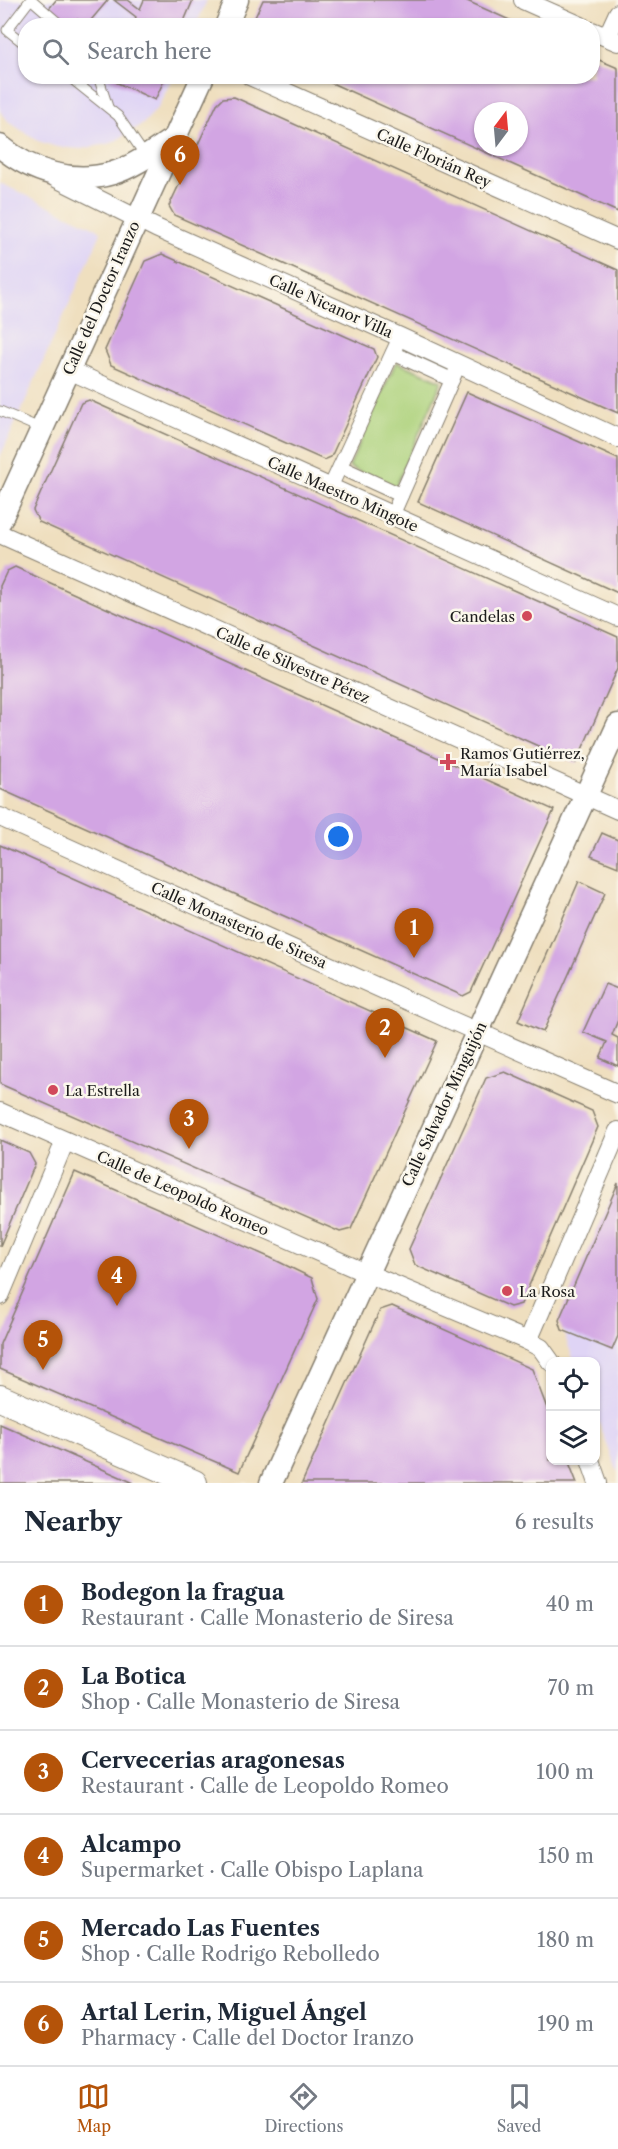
<!DOCTYPE html>
<html lang="en">
<head>
<meta charset="utf-8">
<style>
	body { margin:0; font-family:"Libre Caslon Text",serif; background:#f6f6f7; color:#1f2937 }
	.controls { position:absolute; right:18px; bottom:18px; display:grid; overflow:hidden; border-radius:12px; box-shadow:0 2px 4px #0004 }
	.controls button { width:54px; height:54px; display:grid; place-items:center; padding:0; border:0; border-bottom:2px solid #e0e1e3; background:#fff; color:#1f2937; font:30px sans-serif }
	.compass { position:absolute; left:474px; top:102px; width:54px; height:54px; border-radius:50%; background:#fff; box-shadow:0 2px 4px #0004; rotate:16deg }
	.you { position:absolute; left:339px; top:837px; width:21px; height:21px; margin:-15px; border:4px solid #fff; border-radius:50%; background:#1a73e8; box-shadow:0 0 0 9px #1a73e833 }
	.badge { display:grid; place-items:center; width:39px; height:39px; border-radius:50%; background:#b45309; color:#fff; font-size:20px; font-weight:700 }
	.pin { position:absolute; translate:-50% -50px; filter:drop-shadow(0 2px 3px #0008) }
	.pin::after { content:''; position:absolute; top:32px; width:21px; height:18px; background:inherit; clip-path:polygon(0 0,100% 0,50% 100%) }
	.list { margin:0; padding:0; list-style:none }
	h2 { display:flex; justify-content:space-between; align-items:center; height:78px; margin:0; padding:0 24px; font-size:26px }
	h2 small { font-size:20px; font-weight:400; color:#747a83 }
	.list li { display:grid; grid-template-columns:39px 1fr auto; gap:18px; align-items:center; box-sizing:border-box; height:84px; padding:0 24px; border-top:2px solid #e0e1e3 }
	.list b { display:block; font-size:22px; white-space:nowrap }
	.list p { margin:0; font-size:20px; white-space:nowrap; color:#747a83 }
	.list em { font-size:20px; font-style:normal; color:#747a83 }
	.icon { flex:none; width:33px; height:33px; fill:none; stroke:currentColor; stroke-width:2; stroke-linecap:round; stroke-linejoin:round }
	.map { position:relative; flex:none; width:618px; height:1483px; overflow:hidden }
	.search { position:absolute; background:#fff; box-shadow:0 2px 4px #0004; left:18px; right:18px; top:18px; height:66px; display:flex; align-items:center; gap:15px; box-sizing:border-box; padding:0 21px; border-radius:24px; color:#747a83; font-size:22px }
	.sheet { height:582px; background:#fff }
	nav { display:flex; justify-content:space-around; align-items:center; box-sizing:border-box; height:84px; border-top:2px solid #e0e1e3; background:#fff; font-size:16px; color:#747a83 }
	nav a { display:grid; justify-items:center; gap:3px }
	nav .on { color:#b45309 }
	.map>svg:first-child { display:block }
	.built { fill:#dfd4f5 }
	.green { fill:#add27c; stroke:#64774c; stroke-width:1.5 }
	.building { fill:#d2a5e3; fill-rule:evenodd }
	.lines { fill:none; stroke-linecap:round; stroke-linejoin:round }
	.service-casing { stroke:#867e6e; stroke-width:11 }
	.pedestrian-casing { stroke:#867e6e; stroke-width:16 }
	.minor-casing { stroke:#867e6e; stroke-width:20 }
	.tertiary-casing { stroke:#867e6e; stroke-width:25 }
	.secondary-casing { stroke:#867e6e; stroke-width:28 }
	.service { stroke:#fff; stroke-width:9 }
	.pedestrian { stroke:#fff; stroke-width:14 }
	.minor { stroke:#fff; stroke-width:18 }
	.tertiary { stroke:#fff; stroke-width:22 }
	.secondary { stroke:#fff; stroke-width:26 }
	.poi-dot { fill:#d1495b; stroke:#fbf7ec; stroke-width:2 }
	.labels { text-anchor:middle; dominant-baseline:central; stroke-width:5; stroke-linejoin:round; paint-order:stroke }
	.street-label { font-size:15px; fill:#1c1c1c; stroke:#fbf7ec }
	.poi-label { font-size:15px; fill:#1c1c1c; stroke:#fbf7ec; text-anchor:start }
</style>
</head>
<body>
<div class="map">
<svg width="618" height="1483" viewBox="0 0 618 1483">
	<rect width="100%" height="100%" fill="#fbf7ec"/>
	<filter id="ink" filterUnits="userSpaceOnUse"><feTurbulence type="fractalNoise" baseFrequency=".0167" numOctaves="2"/><feDisplacementMap in="SourceGraphic" scale="12" xChannelSelector="R" yChannelSelector="G"/><feConvolveMatrix kernelMatrix="1 2 1 2 8 2 1 2 1" color-interpolation-filters="sRGB"/></filter>
	<filter id="wash" filterUnits="userSpaceOnUse"><feTurbulence type="fractalNoise" baseFrequency=".008" numOctaves="4" result="noise"/><feDisplacementMap in="SourceGraphic" scale="24" xChannelSelector="R" yChannelSelector="G"/><feGaussianBlur stdDeviation="1.35" result="paint"/><feColorMatrix in="noise" values="0 0 0 0 0 0 0 0 0 0 0 0 0 0 0 0 0 1.4 0 .05"/><feComposite in="paint" operator="in"/></filter>
	<g filter="url(#wash)">
		<rect width="100%" height="100%" fill="#efdfbf"/>
		<g class="built">
			<polygon points="0,0 207,0 196,25 26,26 26,76 173,77 158,107 143,124 112,143 81,149 57,147 38,141 9,122 0,111"/>
			<polygon points="0,183 100,230 101,233 0,457"/>
			<polygon points="618,1183 618,1473 596,1415 596,1362 574,1361 559,1320"/>
		</g>
		<polygon class="green" points="396,362 442,381 395,488 349,467"/>
		<g id="blocks">
			<g class="building">
				<polygon points="56,0 108,0 86,26 77,19 71,26 57,26 44,15"/>
				<polygon points="114,0 128,0 140,9 144,0 193,0 182,26 133,26 136,17"/>
				<polygon points="263,0 465,0 523,26 251,26"/>
				<path d="M592 57 618 68V212L316 76H592ZM483 111H519V147H483Z"/>
				<polygon points="110,76 166,76 155,100 109,79"/>
				<polygon points="234,97 618,270 618,413 174,215 169,206 217,104 223,98"/>
				<polygon points="162,254 374,349 377,357 331,457 324,460 111,365 105,350 145,261"/>
				<polygon points="467,392 618,459 618,593 418,502"/>
				<polygon points="89,400 618,637 618,668 576,763 39,522 33,510 81,403"/>
				<polygon points="15,567 554,810 471,992 463,996 0,789 0,586 7,571"/>
				<polygon points="602,833 618,840 618,867 591,856"/>
				<polygon points="0,845 437,1041 351,1229 340,1232 0,1084"/>
				<polygon points="579,881 605,893 543,1032 518,1021"/>
				<polygon points="605,984 618,989 618,1020 612,1035 618,1038 618,1066 600,1058 607,1042 583,1032"/>
				<polygon points="505,1072 592,1111 598,1127 521,1304 510,1307 415,1265 409,1249 486,1078"/>
				<polygon points="0,1140 29,1153 35,1164 0,1246"/>
				<polygon points="75,1172 271,1258 312,1278 318,1299 239,1472 0,1369 0,1344"/>
				<polygon points="618,1183 618,1336 612,1350 562,1330 559,1320"/>
				<polygon points="392,1306 532,1369 550,1416 550,1460 568,1460 577,1483 302,1483 380,1310"/>
				<polygon points="0,1424 134,1483 0,1483"/>
			</g>
		</g>
	</g>
	<g filter="url(#ink)">
		<use href="#blocks" fill-opacity="0" stroke="#867e6e" stroke-width="1.5"/>
		<g class="lines">
			<defs>
				<g id="service">
					<polyline points="32,0 62,26"/>
					<polyline points="26,45 7,30 30,0"/>
					<polyline points="68,76 118,116 146,157"/>
					<polyline points="98,76 108,107"/>
					<polyline points="0,411 42,429"/>
				</g>
				<g id="pedestrian">
					<polyline points="393,353 452,380"/>
					<polyline points="340,467 401,495"/>
					<polyline points="330,488 400,337"/>
					<polyline points="392,516 459,364"/>
				</g>
				<g id="minor">
					<polyline points="523,0 581,26"/>
					<polyline points="592,31 618,42"/>
					<polyline points="607,37 618,13"/>
					<polyline points="250,76 618,240"/>
					<polyline points="56,178 156,228 400,337 618,438"/>
					<polyline points="69,370 618,617"/>
					<polyline points="0,534 618,810"/>
					<polyline points="0,817 446,1018 618,1094"/>
					<polyline points="0,1112 366,1273 528,1341 541,1348 551,1362"/>
					<polyline points="0,1296 65,1141"/>
					<polyline points="528,1341 618,1131"/>
					<polyline points="590,1460 598,1483"/>
				</g>
				<g id="tertiary">
					<polyline points="226,26 237,0"/>
					<path d="M0 146C31 172 73 185 113 173 134 167 154 151 173 139"/>
					<polyline points="0,521 203,76"/>
					<polyline points="271,1483 618,725"/>
				</g>
				<polyline id="secondary" points="0,1398 194,1483"/>
			</defs>
			<use href="#service" class="service-casing"/>
			<use href="#pedestrian" class="pedestrian-casing"/>
			<use href="#minor" class="minor-casing"/>
			<use href="#tertiary" class="tertiary-casing"/>
			<use href="#secondary" class="secondary-casing"/>
			<use href="#service" class="service"/>
			<use href="#pedestrian" class="pedestrian"/>
			<use href="#minor" class="minor"/>
			<use href="#tertiary" class="tertiary"/>
			<use href="#secondary" class="secondary"/>
		</g>
	</g>
	<g class="poi-dot">
		<circle cx="527" cy="616" r="6"/>
		<path d="M445 753h6v6h6v6h-6v6h-6v-6h-6v-6h6z"/>
		<circle cx="53" cy="1090" r="6"/>
		<circle cx="507" cy="1291" r="6"/>
	</g>
	<g class="labels">
		<g class="street-label">
			<text transform="translate(434 158) rotate(24)">Calle Florián Rey</text>
			<text transform="translate(101 298) rotate(-66)">Calle del Doctor Iranzo</text>
			<text transform="translate(331 306) rotate(24)">Calle Nicanor Villa</text>
			<text transform="translate(343 494) rotate(24)">Calle Maestro Mingote</text>
			<text transform="translate(293 665) rotate(24)">Calle de Silvestre Pérez</text>
			<text transform="translate(239 925) rotate(24)">Calle Monasterio de Siresa</text>
			<text transform="translate(444 1104) rotate(-65)">Calle Salvador Minguijón</text>
			<text transform="translate(183 1193) rotate(24)">Calle de Leopoldo Romeo</text>
		</g>
		<g class="poi-label">
			<text x="515" y="616" text-anchor="end">Candelas</text>
			<text x="460" y="753">Ramos Gutiérrez,<tspan x="460" dy="17">María Isabel</tspan></text>
			<text x="65" y="1090">La Estrella</text>
			<text x="519" y="1291">La Rosa</text>
		</g>
	</g>
</svg>
<div class="controls">
<button><svg class="icon" aria-label="locate" viewBox="0 0 24 24"><circle cx="12" cy="12" r="6"/><path d="M12 2v4M12 18v4M2 12h4M18 12h4"/></svg></button>
<button><svg class="icon" aria-label="layers" viewBox="0 0 24 24"><path d="M12 4l9 5-9 5-9-5zM3 14l9 5 9-5"/></svg></button>
</div>
<svg class="compass" viewBox="-18 -18 36 36"><path d="M0-13l5 13h-10z" fill="#e53935"/><path d="M0 13l5-13h-10z" fill="#747a83"/></svg>
<div class="you"></div>
<div class="pin badge" style="left:414px;top:958px">1</div>
<div class="pin badge" style="left:385px;top:1058px">2</div>
<div class="pin badge" style="left:189px;top:1149px">3</div>
<div class="pin badge" style="left:117px;top:1306px">4</div>
<div class="pin badge" style="left:43px;top:1370px">5</div>
<div class="pin badge" style="left:180px;top:185px">6</div>
<div class="search"><svg class="icon" aria-label="search" viewBox="0 0 24 24"><circle cx="10" cy="10" r="6"/><path d="M15 15l6 6"/></svg>Search here</div>
</div>
<section class="sheet">
<h2>Nearby<small>6 results</small></h2>
<ul class="list">
<li><span class="badge">1</span><div><b>Bodegon la fragua</b><p>Restaurant · Calle Monasterio de Siresa</p></div><em>40 m</em></li>
<li><span class="badge">2</span><div><b>La Botica</b><p>Shop · Calle Monasterio de Siresa</p></div><em>70 m</em></li>
<li><span class="badge">3</span><div><b>Cervecerias aragonesas</b><p>Restaurant · Calle de Leopoldo Romeo</p></div><em>100 m</em></li>
<li><span class="badge">4</span><div><b>Alcampo</b><p>Supermarket · Calle Obispo Laplana</p></div><em>150 m</em></li>
<li><span class="badge">5</span><div><b>Mercado Las Fuentes</b><p>Shop · Calle Rodrigo Rebolledo</p></div><em>180 m</em></li>
<li><span class="badge">6</span><div><b>Artal Lerin, Miguel Ángel</b><p>Pharmacy · Calle del Doctor Iranzo</p></div><em>190 m</em></li>
</ul>
</section>
<nav>
<a class="on"><svg class="icon" aria-label="map" viewBox="0 0 24 24"><path d="M3 6l6-2 6 2 6-2v14l-6 2-6-2-6 2zM9 4v14M15 6v14"/></svg>Map</a>
<a><svg class="icon" aria-label="directions" viewBox="0 0 24 24"><path d="M12 3l9 9-9 9-9-9zM9 14v-3h6M13 9l2 2-2 2"/></svg>Directions</a>
<a><svg class="icon" aria-label="saved" viewBox="0 0 24 24"><path d="M7 4h10v16l-5-4-5 4z"/></svg>Saved</a>
</nav>
</body>
</html>
